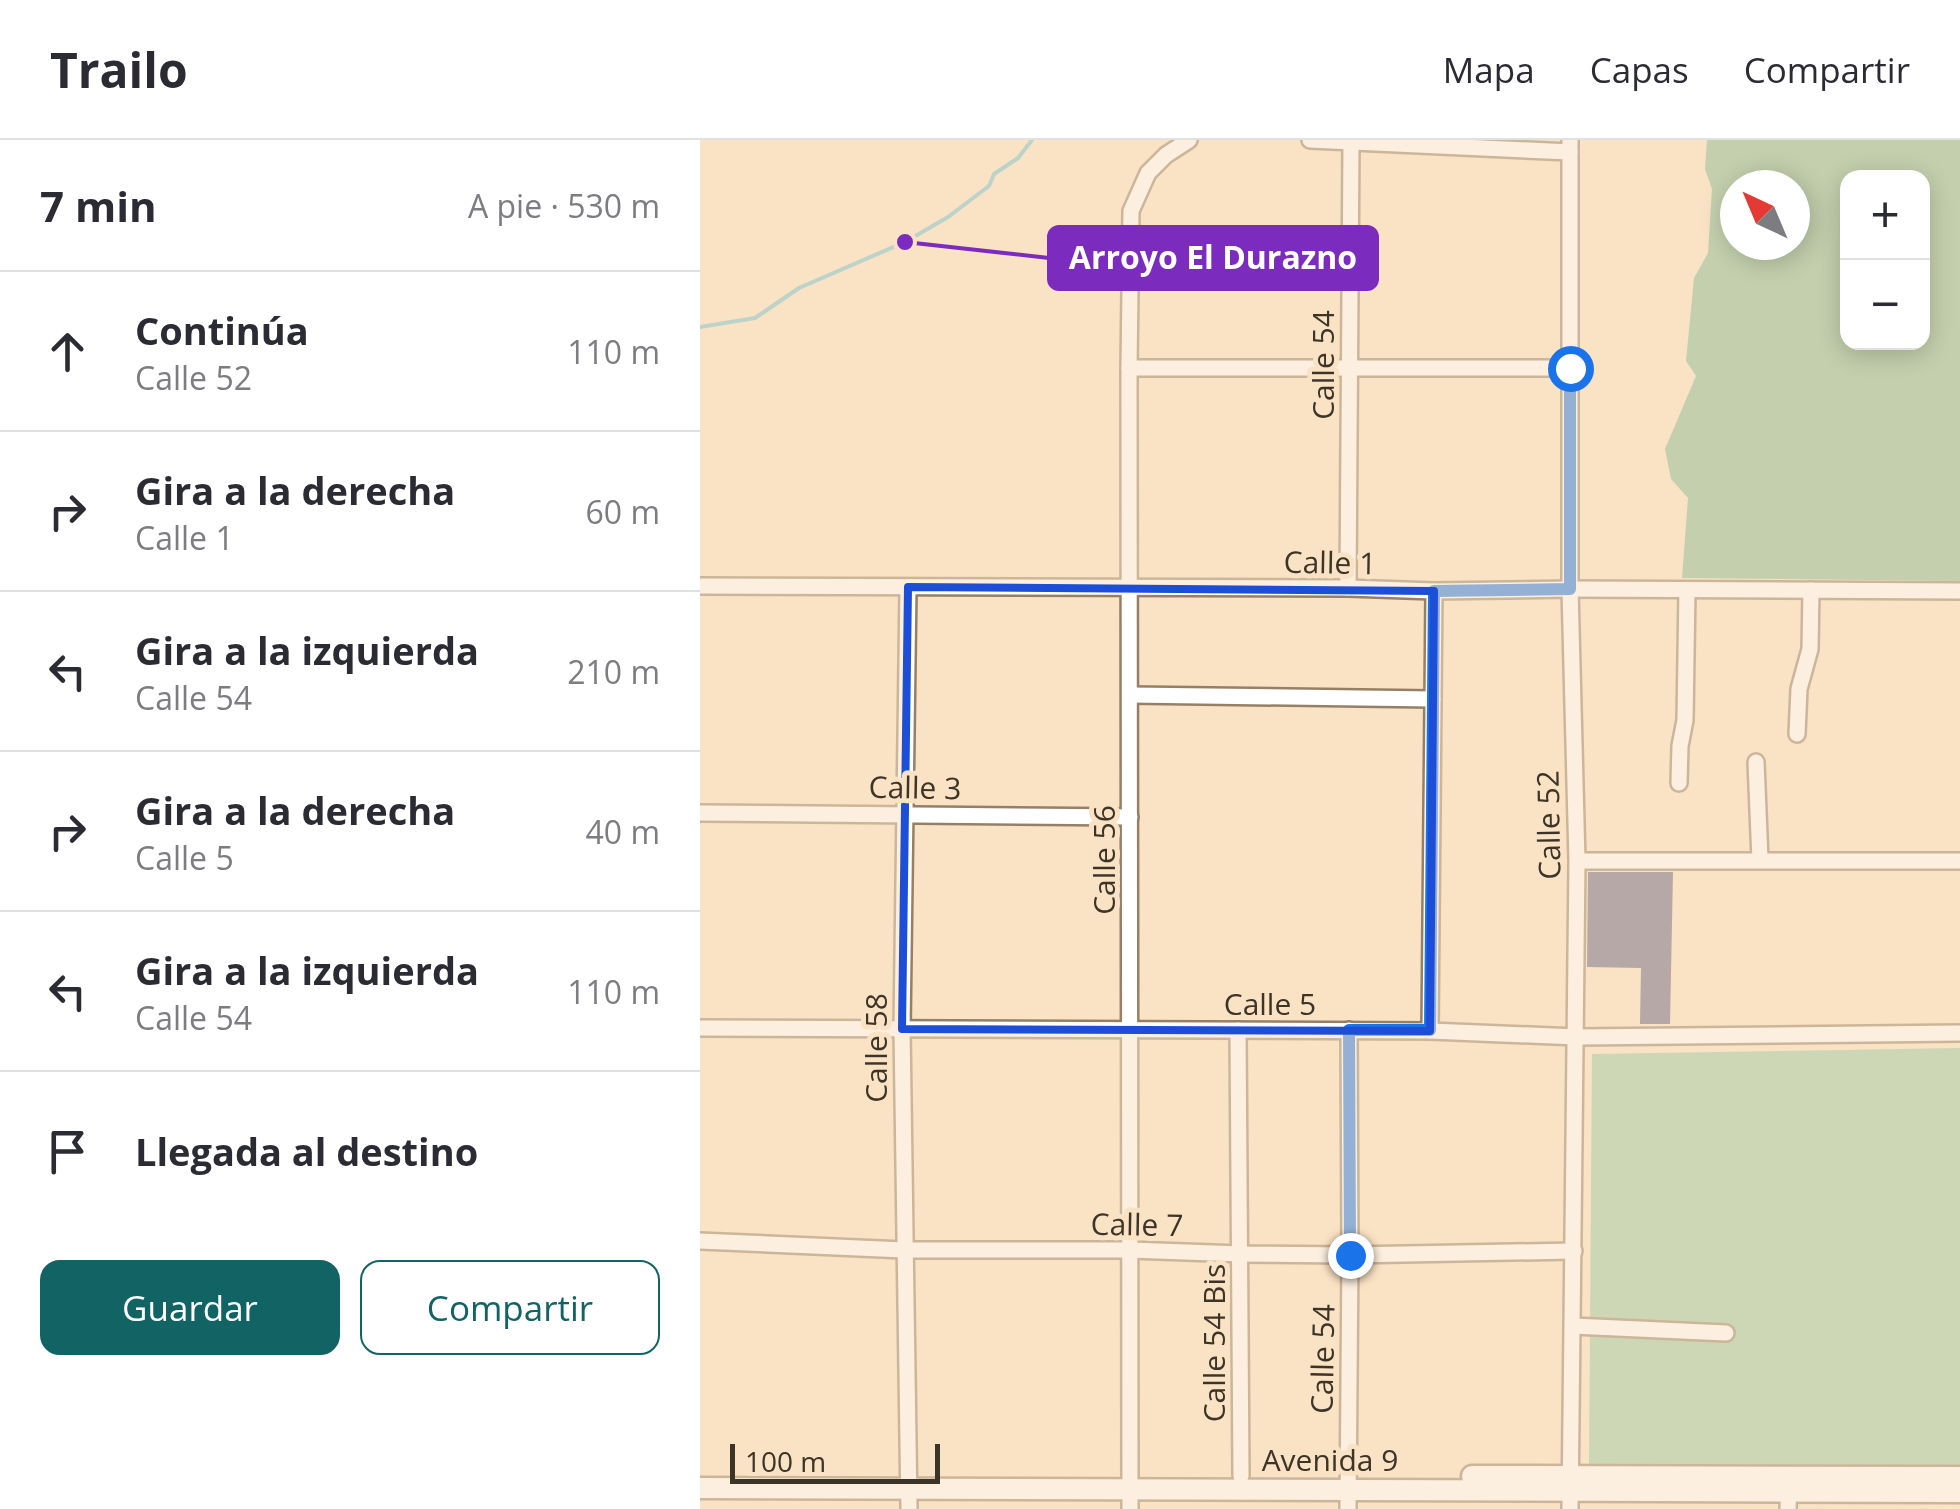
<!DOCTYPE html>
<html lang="es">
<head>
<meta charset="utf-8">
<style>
	body { margin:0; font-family:"Open Sans",sans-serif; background:#f2f2f3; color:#2b2b33 }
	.controls { position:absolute; right:30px; top:30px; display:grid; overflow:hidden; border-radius:20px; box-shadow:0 5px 25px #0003 }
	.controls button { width:90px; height:90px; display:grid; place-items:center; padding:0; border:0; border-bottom:2px solid #e1e1e2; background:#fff; color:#2b2b33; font:50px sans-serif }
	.compass { position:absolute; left:1020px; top:30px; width:90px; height:90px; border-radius:50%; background:#fff; box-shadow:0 5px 25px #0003; rotate:316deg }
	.scale { position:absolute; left:30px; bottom:25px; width:210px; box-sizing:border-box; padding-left:10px; border:5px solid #3d3428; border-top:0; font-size:28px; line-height:35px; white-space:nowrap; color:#3d3428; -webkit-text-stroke:8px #fae2c4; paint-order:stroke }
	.stop { position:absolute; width:30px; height:30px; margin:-22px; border:8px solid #1a73e8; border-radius:50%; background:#fff }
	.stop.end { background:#1a73e8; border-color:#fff; box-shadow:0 2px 10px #0008 }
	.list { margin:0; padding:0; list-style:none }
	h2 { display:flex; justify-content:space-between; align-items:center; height:130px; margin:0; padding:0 40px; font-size:42px }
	h2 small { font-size:32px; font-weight:400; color:#7c7c81 }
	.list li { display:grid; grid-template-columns:65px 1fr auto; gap:30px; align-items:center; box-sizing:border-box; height:160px; padding:0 40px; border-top:2px solid #e1e1e2 }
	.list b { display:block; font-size:38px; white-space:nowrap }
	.list p { margin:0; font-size:32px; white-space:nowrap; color:#7c7c81 }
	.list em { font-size:32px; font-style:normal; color:#7c7c81 }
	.actions { display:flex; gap:20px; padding:30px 40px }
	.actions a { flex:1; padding:22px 0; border:2px solid #126363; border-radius:20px; text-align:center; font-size:35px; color:#126363 }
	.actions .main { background:#126363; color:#fff }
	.icon { flex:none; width:55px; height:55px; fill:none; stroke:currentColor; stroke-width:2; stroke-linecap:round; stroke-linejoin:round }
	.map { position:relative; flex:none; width:1260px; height:1369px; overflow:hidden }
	header { display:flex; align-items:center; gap:60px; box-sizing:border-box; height:140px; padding:0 50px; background:#fff; border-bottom:2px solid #e1e1e2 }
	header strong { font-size:48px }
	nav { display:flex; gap:55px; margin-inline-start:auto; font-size:35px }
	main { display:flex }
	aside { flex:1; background:#fff }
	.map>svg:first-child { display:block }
	.green { fill:#98c9a5 }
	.forest { fill:#82b891; fill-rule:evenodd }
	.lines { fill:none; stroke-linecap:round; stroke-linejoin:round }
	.stream { stroke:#72c1ce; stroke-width:4 }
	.building { fill:#636381 }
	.minor-casing { stroke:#968065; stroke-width:20 }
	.major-casing { stroke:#968065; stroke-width:25 }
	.minor { stroke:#fff; stroke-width:15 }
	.major { stroke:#fff; stroke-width:20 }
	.route { stroke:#1a73e8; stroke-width:12 }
	.marked { fill:none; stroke:#1d4ed8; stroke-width:8; stroke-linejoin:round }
	.labels { text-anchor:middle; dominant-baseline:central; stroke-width:10; stroke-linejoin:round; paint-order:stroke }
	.street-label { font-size:30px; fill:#3d3428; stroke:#fae2c4 }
	.leader { fill:none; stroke:#7b2cbf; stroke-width:4 }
	.callout-dot { fill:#7b2cbf; stroke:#fae2c4; stroke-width:4 }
	.callout { fill:#7b2cbf; stroke:#7b2cbf; stroke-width:4 }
	.callout-label { font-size:32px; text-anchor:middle; font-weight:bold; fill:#fff }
</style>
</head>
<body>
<header>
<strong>Trailo</strong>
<nav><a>Mapa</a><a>Capas</a><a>Compartir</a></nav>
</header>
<main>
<aside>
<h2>7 min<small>A pie · 530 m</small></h2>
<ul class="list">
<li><svg class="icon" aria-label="ahead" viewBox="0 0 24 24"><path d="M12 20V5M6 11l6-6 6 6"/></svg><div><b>Continúa</b><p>Calle 52</p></div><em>110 m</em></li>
<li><svg class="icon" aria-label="right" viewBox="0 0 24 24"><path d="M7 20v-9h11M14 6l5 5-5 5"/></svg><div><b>Gira a la derecha</b><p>Calle 1</p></div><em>60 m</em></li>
<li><svg class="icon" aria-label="left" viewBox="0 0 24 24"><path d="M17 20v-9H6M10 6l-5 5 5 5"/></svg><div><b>Gira a la izquierda</b><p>Calle 54</p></div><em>210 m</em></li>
<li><svg class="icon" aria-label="right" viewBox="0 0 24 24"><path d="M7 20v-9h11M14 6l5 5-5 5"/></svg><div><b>Gira a la derecha</b><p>Calle 5</p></div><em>40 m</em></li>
<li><svg class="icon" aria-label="left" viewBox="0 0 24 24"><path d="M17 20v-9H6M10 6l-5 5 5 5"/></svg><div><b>Gira a la izquierda</b><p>Calle 54</p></div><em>110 m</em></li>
<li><svg class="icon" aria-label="arrive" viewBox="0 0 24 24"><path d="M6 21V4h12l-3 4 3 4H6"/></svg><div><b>Llegada al destino</b></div></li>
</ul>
<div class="actions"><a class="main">Guardar</a><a>Compartir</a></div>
</aside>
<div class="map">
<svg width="1260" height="1369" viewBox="0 0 1260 1369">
	<rect width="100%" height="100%" fill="#fae2c4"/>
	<polygon class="green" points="1260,908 1260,1326 889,1324 892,914"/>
	<path class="forest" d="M1007 0H1260V441L982 438 988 358 971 339 965 309 996 236 986 221 994 138 1008 113 1012 49 1005 29ZM1148 38H1222V202H1148ZM1035 45H1095V105H1035Z"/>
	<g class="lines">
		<polyline class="stream" points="0,187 55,178 99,148 205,102 248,77 289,46 294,34 318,18 332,0"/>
	</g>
	<polygon class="building" points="888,732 973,732 970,884 940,884 941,828 887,827"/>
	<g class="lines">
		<defs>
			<g id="minor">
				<polyline points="610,0 870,12"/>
				<polyline points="870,0 870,449 877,721 870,1369"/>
				<polyline points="429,228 870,228"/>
				<polyline points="0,446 648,448 734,451 870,449 1260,451"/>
				<polyline points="208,447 202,889 209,1369"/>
				<polyline points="648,448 651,2"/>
				<polyline points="430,555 733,559"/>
				<polyline points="1097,594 1099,549 1110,509 1111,450"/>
				<polyline points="1056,622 1060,720"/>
				<polyline points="979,643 980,606 985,580 987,450"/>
				<polyline points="0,673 430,677"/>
				<polyline points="877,721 1260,721"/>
				<polyline points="0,888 730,891 877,897 1260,893"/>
				<polyline points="538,890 541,1336"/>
				<polyline points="730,891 734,451"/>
				<polyline points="0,1101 204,1110 430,1110 541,1114 650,1115 874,1111"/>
				<polyline points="873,1186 1026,1193"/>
				<polyline points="430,1369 429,228 431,71 448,33 466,15 489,0"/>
				<polyline points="648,1369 650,1115 649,890"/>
				<polyline points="1088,1369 1089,1341"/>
			</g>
			<g id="major">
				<polyline points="772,1336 1260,1337"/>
				<polyline points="0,1348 1260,1352"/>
			</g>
		</defs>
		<use href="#minor" class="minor-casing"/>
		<use href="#major" class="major-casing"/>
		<use href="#minor" class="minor"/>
		<use href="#major" class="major"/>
	</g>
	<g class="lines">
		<polyline class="route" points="650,1115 649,890 730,890 734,451 870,449 870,228"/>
	</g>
	<path d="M0 0H1260V1369H0ZM208 447 734 451 730 891 202 889Z" fill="#fae2c4" fill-opacity=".55" fill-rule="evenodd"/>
	<path class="marked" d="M208 447 734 451 730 891 202 889Z"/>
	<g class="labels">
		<g class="street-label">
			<text transform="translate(622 225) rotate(-90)">Calle 54</text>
			<text transform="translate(630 422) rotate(1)">Calle 1</text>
			<text transform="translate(215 647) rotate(1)">Calle 3</text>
			<text transform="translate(848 685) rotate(-91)">Calle 52</text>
			<text transform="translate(403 720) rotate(-90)">Calle 56</text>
			<text x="570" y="863">Calle 5</text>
			<text transform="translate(175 908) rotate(-90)">Calle 58</text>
			<text transform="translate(437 1084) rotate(1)">Calle 7</text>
			<text transform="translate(513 1203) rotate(-90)">Calle 54 Bis</text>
			<text transform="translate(622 1219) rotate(-89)">Calle 54</text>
			<text x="630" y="1319">Avenida 9</text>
		</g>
	</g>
	<path class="leader" d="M205 102L349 118"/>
	<circle class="callout-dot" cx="205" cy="102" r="10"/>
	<rect class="callout" x="349" y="87" width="328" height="62" rx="10"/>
	<g class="callout-label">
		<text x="513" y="129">Arroyo El Durazno</text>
	</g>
</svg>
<div class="controls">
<button>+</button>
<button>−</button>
</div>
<svg class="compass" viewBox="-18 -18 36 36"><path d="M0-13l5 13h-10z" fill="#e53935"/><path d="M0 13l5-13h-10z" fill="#7c7c81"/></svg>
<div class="scale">100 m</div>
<div class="stop" style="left:870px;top:228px"></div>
<div class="stop end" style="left:650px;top:1115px"></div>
</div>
</main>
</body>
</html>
